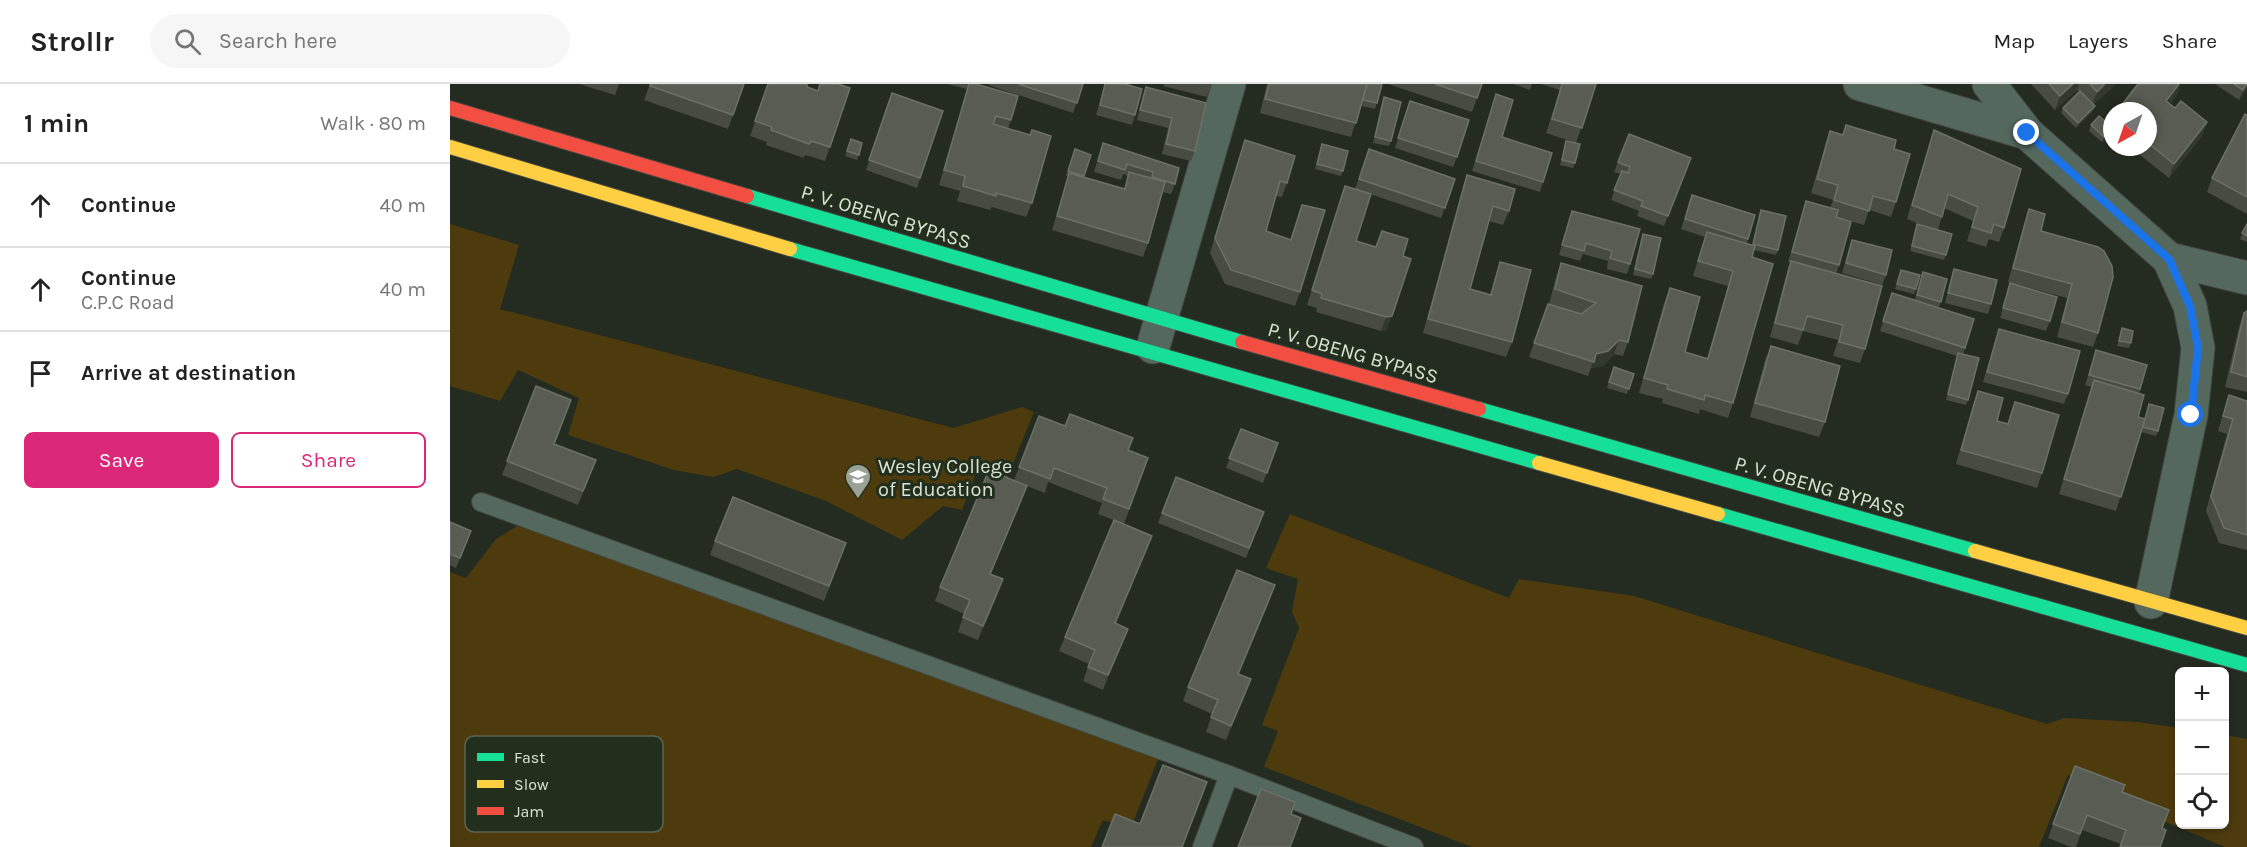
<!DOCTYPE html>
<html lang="en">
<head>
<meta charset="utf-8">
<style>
	body { margin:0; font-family:Karla,sans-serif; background:#f6f6f6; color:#222 }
	.controls { position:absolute; right:18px; bottom:18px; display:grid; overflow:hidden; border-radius:9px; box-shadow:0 3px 9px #0003 }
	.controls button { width:54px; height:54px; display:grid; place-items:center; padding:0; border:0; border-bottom:2px solid #e0e0e0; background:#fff; color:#222; font:30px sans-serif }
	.compass { position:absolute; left:1653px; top:18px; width:54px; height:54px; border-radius:50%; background:#fff; box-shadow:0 3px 9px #0003; rotate:220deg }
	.stop { position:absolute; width:18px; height:18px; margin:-14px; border:4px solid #1a73e8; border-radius:50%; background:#fff }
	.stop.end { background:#1a73e8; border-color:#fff; box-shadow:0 2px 6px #0008 }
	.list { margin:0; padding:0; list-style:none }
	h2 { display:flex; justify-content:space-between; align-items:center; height:78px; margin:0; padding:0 24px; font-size:26px }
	h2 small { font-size:20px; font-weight:400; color:#767676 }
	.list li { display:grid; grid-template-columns:39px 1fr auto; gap:18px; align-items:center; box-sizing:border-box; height:84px; padding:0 24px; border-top:2px solid #e0e0e0 }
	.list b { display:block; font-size:22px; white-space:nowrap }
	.list p { margin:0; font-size:20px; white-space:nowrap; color:#767676 }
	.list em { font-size:20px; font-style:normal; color:#767676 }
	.actions { display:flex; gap:12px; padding:18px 24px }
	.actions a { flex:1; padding:14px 0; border:2px solid #db2777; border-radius:9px; text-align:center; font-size:21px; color:#db2777 }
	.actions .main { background:#db2777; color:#fff }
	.icon { flex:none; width:33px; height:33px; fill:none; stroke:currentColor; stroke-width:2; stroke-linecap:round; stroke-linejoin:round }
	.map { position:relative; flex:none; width:1797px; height:763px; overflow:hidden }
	header { display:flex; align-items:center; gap:36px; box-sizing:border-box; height:84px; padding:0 30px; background:#fff; border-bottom:2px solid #e0e0e0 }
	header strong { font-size:28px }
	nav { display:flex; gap:33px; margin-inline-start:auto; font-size:21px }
	.search { width:420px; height:54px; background:#f6f6f6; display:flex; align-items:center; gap:15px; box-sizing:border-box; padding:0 21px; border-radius:33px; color:#767676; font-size:22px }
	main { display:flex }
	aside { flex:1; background:#fff }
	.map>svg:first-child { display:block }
	.green { fill:#4d3b0e }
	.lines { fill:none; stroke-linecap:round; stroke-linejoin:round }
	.lane-casing { stroke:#42473f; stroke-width:20 }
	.street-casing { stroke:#42473f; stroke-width:35 }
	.fast-casing { stroke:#42473f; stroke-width:16 }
	.slow-casing { stroke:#42473f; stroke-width:16 }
	.jam-casing { stroke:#42473f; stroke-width:16 }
	.lane { stroke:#54685e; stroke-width:18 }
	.street { stroke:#54685e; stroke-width:33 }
	.fast { stroke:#16e098; stroke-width:14 }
	.slow { stroke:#ffcf43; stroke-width:14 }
	.jam { stroke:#f24e42; stroke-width:14 }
	.wall { fill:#484b42 }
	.shaded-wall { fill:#33382e }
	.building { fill:#585c52; stroke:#6c7166; stroke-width:1.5 }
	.route { stroke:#1a73e8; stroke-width:8 }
	.labels { text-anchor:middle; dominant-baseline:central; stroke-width:6; stroke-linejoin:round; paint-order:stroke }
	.street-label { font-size:20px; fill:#d9e2d5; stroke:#232f1d }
	.poi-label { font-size:20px; fill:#d9e2d5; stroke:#232f1d; text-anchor:start }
	.key { fill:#232f1d; stroke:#5a6554; stroke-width:1.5 }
	.key-label { font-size:16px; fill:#d9e2d5 }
</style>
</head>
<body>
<header>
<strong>Strollr</strong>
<div class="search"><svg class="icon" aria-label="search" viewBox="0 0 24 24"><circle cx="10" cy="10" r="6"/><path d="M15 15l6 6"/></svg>Search here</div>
<nav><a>Map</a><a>Layers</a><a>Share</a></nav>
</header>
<main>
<aside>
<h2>1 min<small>Walk · 80 m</small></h2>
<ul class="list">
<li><svg class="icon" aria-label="ahead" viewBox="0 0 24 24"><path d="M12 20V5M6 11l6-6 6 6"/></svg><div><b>Continue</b></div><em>40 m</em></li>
<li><svg class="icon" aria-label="ahead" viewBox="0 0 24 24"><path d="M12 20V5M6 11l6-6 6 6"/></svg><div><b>Continue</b><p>C.P.C Road</p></div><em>40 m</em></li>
<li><svg class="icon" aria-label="arrive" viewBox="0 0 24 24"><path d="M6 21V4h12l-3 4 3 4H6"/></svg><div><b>Arrive at destination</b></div></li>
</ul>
<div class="actions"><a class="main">Save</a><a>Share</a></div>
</aside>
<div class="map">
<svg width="1797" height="763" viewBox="0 0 1797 763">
	<rect width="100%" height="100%" fill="#242b21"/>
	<g class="green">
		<polygon points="0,140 69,161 50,225 503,344 572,323 584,328 556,397 526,389 512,426 493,422 452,456 376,417 287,385 263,393 224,386 118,351 129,314 68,286 50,317 0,302"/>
		<polygon points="840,430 1059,514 1069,495 1184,512 1597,640 1614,634 1688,638 1729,644 1730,740 1774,740 1775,651 1797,655 1797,763 1775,763 1673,720 1675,713 1618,691 1589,763 1022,763 814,683 828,647 812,641 849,544 842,528 848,495 816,484"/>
		<polygon points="72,439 708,675 681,744 653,736 641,763 0,763 0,488 16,494 46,455"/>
	</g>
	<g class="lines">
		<defs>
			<g id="lane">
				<polyline points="31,418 779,691 964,763"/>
				<polyline points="752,763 779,691"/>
			</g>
			<g id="street">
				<polyline points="1410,0 1577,49 1719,175 1740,222 1748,264 1741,331 1701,518"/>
				<polyline points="1539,0 1577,49"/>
				<polyline points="1719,175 1797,194"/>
				<polyline points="703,263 779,0"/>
			</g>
			<g id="fast">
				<polyline points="297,112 792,258"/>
				<polyline points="340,165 1089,379"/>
				<polyline points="1029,325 1525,467"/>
				<polyline points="1268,430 1797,581"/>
			</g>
			<g id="slow">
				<polyline points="0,63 340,165"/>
				<polyline points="1089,379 1268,430"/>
				<polyline points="1525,467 1797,544"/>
			</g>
			<g id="jam">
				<polyline points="0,24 297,112"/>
				<polyline points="792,258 1029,325"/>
			</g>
		</defs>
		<use href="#lane" class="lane-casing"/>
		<use href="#street" class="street-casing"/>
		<use href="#fast" class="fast-casing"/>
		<use href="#slow" class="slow-casing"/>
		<use href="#jam" class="jam-casing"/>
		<use href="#lane" class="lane"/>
		<use href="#street" class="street"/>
		<use href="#fast" class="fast"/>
		<use href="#slow" class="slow"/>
		<use href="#jam" class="jam"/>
	</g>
	<g class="wall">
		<polygon points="129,0 169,0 165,11"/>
		<polygon points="200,0 294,0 278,45 194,16"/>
		<polygon points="318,0 357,3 367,7 400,4 375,77 355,71 354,74 316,61 317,58 300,52"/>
		<polygon points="497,0 526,0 561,36 558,45 582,119 576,133 542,123 540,126 507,117 510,107 489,101 517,5"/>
		<polygon points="539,0 633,0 623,29 538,1"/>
		<polygon points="655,0 685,31 682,41 646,31"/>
		<polygon points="714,0 762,0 757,13 713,2"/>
		<polygon points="817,0 932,0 925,25 911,22 901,53 810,29"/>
		<polygon points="938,0 1032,0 1022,28"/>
		<polygon points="1063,0 1082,0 1080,6"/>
		<polygon points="1091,0 1146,0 1126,59 1096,49 1110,6"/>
		<polygon points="1581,0 1666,0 1644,20 1645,22 1643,27 1626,44 1611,29 1613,24 1629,7 1627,6 1605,26"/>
		<polygon points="1765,0 1797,0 1797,5 1789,16"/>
		<polygon points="696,3 756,19 745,67 741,77 712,70 718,44 687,36 692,14"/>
		<polygon points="442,9 493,27 467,104 416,86"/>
		<polygon points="1046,10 1052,53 1093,98 1090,108 1022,87"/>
		<polygon points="1727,11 1720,20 1752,52 1719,94 1680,63 1698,63 1698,27"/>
		<polygon points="934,13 941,57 939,62 923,59"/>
		<polygon points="960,17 1007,73 1003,83 945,64"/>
		<polygon points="1797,31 1797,130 1757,108 1762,94"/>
		<polygon points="1662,34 1662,49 1661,48 1652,58 1639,47 1641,41 1660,41"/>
		<polygon points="1396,41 1444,65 1446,118 1441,133 1419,126 1414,141 1386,133 1389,181 1386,190 1415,265 1410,279 1383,272 1388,256 1353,247 1348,261 1320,253 1336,192 1340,178 1338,178 1356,117 1380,124 1383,116 1361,109 1375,62 1380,47 1392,51"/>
		<polygon points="1484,46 1554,144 1549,158 1539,155 1536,163 1517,157 1523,137 1494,124 1488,146 1496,171 1494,176 1460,167 1467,140 1472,141 1457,135 1479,61"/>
		<polygon points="401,55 412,59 407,76 395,72"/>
		<polygon points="795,56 837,99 832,113 826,112 816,147 840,156 852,121 850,208 845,222 775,200 760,169"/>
		<polygon points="1116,57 1125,79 1123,84 1110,81"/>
		<polygon points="653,59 725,100 721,110 713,108 698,159 693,173 602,146 618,92 616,92 625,65 633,93 674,105 678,92 673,90 671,96 644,88"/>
		<polygon points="872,60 893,87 891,92 865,85"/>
		<polygon points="919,65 1005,95 991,134 905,105"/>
		<polygon points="1241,74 1214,142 1187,132 1189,127 1161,116 1171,90 1164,88 1168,78"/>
		<polygon points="1017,91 1059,127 1053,141 1039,137 1020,205 1040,211 1050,178 1062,258 1056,273 973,249 1012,106"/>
		<polygon points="895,102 906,157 926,163 932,147 953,172 936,247 931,247 866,228 867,224 857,221"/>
		<polygon points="1242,111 1305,131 1297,159 1303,161 1311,126 1328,166 1326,171 1304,166 1302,173 1283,319 1278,334 1250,325 1249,330 1212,319 1213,315 1189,309 1214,219 1220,204 1235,268 1257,274 1278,202 1243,192 1255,153 1231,145"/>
		<polygon points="1579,125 1591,147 1662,182 1648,249 1643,263 1607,253 1617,214 1558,198 1574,140"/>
		<polygon points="1122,127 1180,180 1177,190 1157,185 1158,177 1133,170 1130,177 1109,171"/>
		<polygon points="1797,140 1797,158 1790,155"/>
		<polygon points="1193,150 1203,190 1201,195 1183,191"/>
		<polygon points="1402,156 1436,191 1432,201 1392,189"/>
		<polygon points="1111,179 1178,258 1173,272 1164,270 1153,282 1141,284 1138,292 1079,273 1098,220 1131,230 1099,220 1106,193"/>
		<polygon points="1504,185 1541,220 1538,230 1495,219 1501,195"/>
		<polygon points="1451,186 1466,205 1464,210 1445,205"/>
		<polygon points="1471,193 1491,218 1489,223 1472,218 1515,264 1513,270 1518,316 1516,321 1496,316 1507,272 1430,247 1442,209 1465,216"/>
		<polygon points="1560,199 1600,237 1596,247 1550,234"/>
		<polygon points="1797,227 1797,308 1775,303 1789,243 1794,229"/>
		<polygon points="1672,244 1681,259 1679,264 1667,262"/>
		<polygon points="1549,245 1618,310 1614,320 1533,298"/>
		<polygon points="1321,262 1375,338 1369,353 1300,333 1315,276"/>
		<polygon points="1646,266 1697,281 1689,310 1688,333 1694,335 1699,320 1708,347 1706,352 1691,348 1666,427 1609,410 1642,303 1635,301"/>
		<polygon points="1164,283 1184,290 1177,310 1157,304"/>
		<polygon points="86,302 104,360 146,376 128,421 52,391"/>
		<polygon points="1528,307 1547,337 1558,340 1565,318 1592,389 1587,404 1506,380 1523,321"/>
		<polygon points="1779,311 1797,317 1797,466 1769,459 1756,427 1777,350 1768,347"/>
		<polygon points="589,332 698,374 674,440 648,430 652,419 598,398 595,409 577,402 541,490 548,510 528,556 508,548 514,530 485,517 490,503 564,396"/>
		<polygon points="791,345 828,359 813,399 776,384"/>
		<polygon points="726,393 814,428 796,474 708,439"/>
		<polygon points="0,438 21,447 6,484 0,481"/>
		<polygon points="702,452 666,540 678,545 653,606 633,597 639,580 609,567 615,553"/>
		<polygon points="265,457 391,473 374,517 260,471"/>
		<polygon points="820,516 789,590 796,609 776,656 756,648 762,630 733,617 738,603"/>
		<polygon points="1625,682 1672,708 1712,745 1671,760 1632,746 1626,763 1621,763 1598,754"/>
	</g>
	<g class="shaded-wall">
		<polygon points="1623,0 1629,0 1627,6 1605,26 1610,12"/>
		<polygon points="1655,0 1666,0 1642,22 1647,8"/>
		<polygon points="1729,0 1731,0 1727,11 1711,31 1716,17"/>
		<polygon points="1797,0 1797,5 1789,16 1793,6"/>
		<polygon points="1645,22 1643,27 1626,44 1628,39"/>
		<polygon points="1757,38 1752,52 1719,94 1724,80"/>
		<polygon points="1662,44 1661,49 1652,58 1654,53"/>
		<polygon points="942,232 936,247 931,247 936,233"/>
		<polygon points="1169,256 1164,270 1153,282 1141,284 1146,270"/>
		<polygon points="577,402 572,416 535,504 540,490"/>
		<polygon points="702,452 697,466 660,554 665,539"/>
		<polygon points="553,495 548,510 528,556 533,542"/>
		<polygon points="825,501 820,516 783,604 788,590"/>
		<polygon points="678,545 673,559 653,606 658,591"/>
		<polygon points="801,595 796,609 776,656 781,642"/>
	</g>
	<g class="building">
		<polygon points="200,0 294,0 283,31 200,2"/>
		<polygon points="318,0 357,0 357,3 368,7 370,0 388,0 400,4 380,63 361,57 359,60 321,46 322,43 305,37"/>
		<polygon points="519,0 526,0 568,12 561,36 546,32 543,40 580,51 582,46 601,52 582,119 546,109 546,112 513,102 515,92 494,86"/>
		<polygon points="568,0 633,0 627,19"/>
		<polygon points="655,0 675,0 692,5 685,31 650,21"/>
		<polygon points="819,0 917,0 906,39 815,15"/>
		<polygon points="917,0 932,0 927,19 913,16"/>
		<polygon points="985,0 1032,0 1027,14"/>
		<polygon points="1112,0 1146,0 1132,44 1102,35"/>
		<polygon points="1599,0 1623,0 1610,12"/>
		<polygon points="1640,0 1655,0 1647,8"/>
		<polygon points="1688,0 1729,0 1716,17 1725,24 1731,17 1757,38 1724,80 1698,59 1698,27 1667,27"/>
		<polygon points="1784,0 1797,0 1793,6"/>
		<polygon points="696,3 756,19 745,67 716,60 722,34 690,26"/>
		<polygon points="1630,7 1645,22 1628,39 1613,24"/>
		<polygon points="442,9 493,27 470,94 419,76"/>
		<polygon points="1046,10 1063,16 1052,53 1102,69 1093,98 1026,77"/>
		<polygon points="934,13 951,18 941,57 925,53"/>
		<polygon points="960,17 1019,36 1007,73 948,54"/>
		<polygon points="1795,30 1797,31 1797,113 1762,94"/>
		<polygon points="1649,32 1662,43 1654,53 1641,41"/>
		<polygon points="1396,41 1446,56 1444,65 1460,70 1446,118 1423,112 1419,127 1384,116 1388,101 1367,95 1380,47 1393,51"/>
		<polygon points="1484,46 1571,85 1554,144 1544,140 1541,149 1522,143 1528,123 1498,110 1492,133 1462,121"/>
		<polygon points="1179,50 1241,74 1218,132 1191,122 1193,117 1164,106 1172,87 1178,89 1180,83 1168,78"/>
		<polygon points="401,55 412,59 409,71 397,67"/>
		<polygon points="795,56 845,72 837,99 830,97 816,147 841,156 852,121 875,126 850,208 781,186 765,154"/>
		<polygon points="1116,57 1130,60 1125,79 1112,76"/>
		<polygon points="653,59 729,84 725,100 702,93 703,88 677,80 675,86 648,77"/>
		<polygon points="872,60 898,67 893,87 867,80"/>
		<polygon points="625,65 641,71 634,92 618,87"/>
		<polygon points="919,65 1005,95 995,124 909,95"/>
		<polygon points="679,88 715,98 698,159 607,132 619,89 675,105"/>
		<polygon points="1017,91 1065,105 1059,127 1043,122 1020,205 1041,211 1050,178 1081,186 1062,258 978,235"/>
		<polygon points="895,102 921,110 906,157 926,163 932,147 958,155 953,172 961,175 942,232 936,233 871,214 872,210 862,206"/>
		<polygon points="1242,111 1305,131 1298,155 1235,135"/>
		<polygon points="1356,117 1388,126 1386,133 1401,138 1389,181 1342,168"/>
		<polygon points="1579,125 1595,130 1591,147 1648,163 1654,167 1662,182 1663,193 1648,249 1612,238 1622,200 1563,184"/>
		<polygon points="1311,126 1336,132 1328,166 1303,160"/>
		<polygon points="1122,127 1190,145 1180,180 1160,174 1162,167 1136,159 1134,167 1112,161"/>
		<polygon points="1467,140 1502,150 1496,171 1462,162"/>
		<polygon points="1797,140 1797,152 1792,149"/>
		<polygon points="1257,148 1305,162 1302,173 1323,180 1283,319 1255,311 1254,316 1217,305 1218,301 1194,294 1220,204 1250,213 1235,268 1258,275 1283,187 1248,177"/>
		<polygon points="1193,150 1211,154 1203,190 1185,185"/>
		<polygon points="1402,156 1442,166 1436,191 1396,179"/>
		<polygon points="1341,177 1432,202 1415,265 1389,258 1393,241 1357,232 1353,246 1325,239"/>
		<polygon points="1111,179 1192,202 1178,258 1169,256 1158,267 1146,270 1144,278 1084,259 1098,220 1131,230 1146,219 1105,205"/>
		<polygon points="1504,185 1547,196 1541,220 1498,209"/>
		<polygon points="1451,186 1470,191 1466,205 1447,200"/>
		<polygon points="1473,188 1497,195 1491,218 1467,211"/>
		<polygon points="1560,199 1607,213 1600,237 1553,224"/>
		<polygon points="1442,209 1524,235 1515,264 1433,237"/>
		<polygon points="1797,227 1797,293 1781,288 1794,229"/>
		<polygon points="1672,244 1683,247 1681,259 1669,257"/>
		<polygon points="1549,245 1630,267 1618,310 1537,288"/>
		<polygon points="1321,262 1390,282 1375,338 1305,319"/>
		<polygon points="1646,266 1697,281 1690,305 1639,291"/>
		<polygon points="1508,269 1529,274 1518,316 1498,310"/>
		<polygon points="1164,283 1184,290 1179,305 1159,298"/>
		<polygon points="1644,296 1694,311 1688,333 1695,335 1671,413 1614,395"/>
		<polygon points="86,302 121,316 104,360 146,376 133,407 57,377"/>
		<polygon points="1528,307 1553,314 1547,337 1558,340 1565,318 1609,331 1592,389 1511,366"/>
		<polygon points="1779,311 1797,317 1797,451 1774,444 1761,412 1783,335 1773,332"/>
		<polygon points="1699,320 1714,324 1708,347 1693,343"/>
		<polygon points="620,330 683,354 678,366 698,374 679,425 653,415 657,404 604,384 600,395 569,383 589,332 615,342"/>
		<polygon points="791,345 828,359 817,389 779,374"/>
		<polygon points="539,386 577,402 540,490 553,495 533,542 513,533 520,516 490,503"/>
		<polygon points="726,393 814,428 799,464 712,429"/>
		<polygon points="283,413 396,459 379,502 265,457"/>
		<polygon points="664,436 702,452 665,539 678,545 658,591 638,583 645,566 615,553"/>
		<polygon points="0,438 21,447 10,474 0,470"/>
		<polygon points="787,486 825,501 788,590 801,595 781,642 761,633 768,616 738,603"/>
		<polygon points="713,681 757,698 732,763 652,763 665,730 690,740"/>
		<polygon points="1625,682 1675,701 1672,708 1719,726 1712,744 1716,746 1710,763 1670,763 1676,746 1637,731 1630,750 1603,740"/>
		<polygon points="811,705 845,718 841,730 851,734 840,763 788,763"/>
	</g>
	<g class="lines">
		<polyline class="route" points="1577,49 1719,175 1740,222 1748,264 1741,331"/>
	</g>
	<defs>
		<symbol id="university-pin" viewBox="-11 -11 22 30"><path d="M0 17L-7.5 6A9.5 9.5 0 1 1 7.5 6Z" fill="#9aa296" stroke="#232f1d"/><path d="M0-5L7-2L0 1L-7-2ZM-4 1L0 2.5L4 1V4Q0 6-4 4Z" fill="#fff"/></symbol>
	</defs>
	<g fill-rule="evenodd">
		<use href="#university-pin" x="393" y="378" width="30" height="40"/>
	</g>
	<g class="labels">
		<g class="street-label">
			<text transform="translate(436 133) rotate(17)">P. V. OBENG BYPASS</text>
			<text transform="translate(903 269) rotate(16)">P. V. OBENG BYPASS</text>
			<text transform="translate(1370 403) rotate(16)">P. V. OBENG BYPASS</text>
		</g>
		<g class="poi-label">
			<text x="428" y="382">Wesley College<tspan x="428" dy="23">of Education</tspan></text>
		</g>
	</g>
	<rect x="15" y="652" width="198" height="96" rx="9" class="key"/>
	<rect x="27" y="669" width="27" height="8" fill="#16e098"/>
	<rect x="27" y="696" width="27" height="8" fill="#ffcf43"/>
	<rect x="27" y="723" width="27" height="8" fill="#f24e42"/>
	<g class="key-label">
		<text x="64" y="679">Fast</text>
		<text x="64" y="706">Slow</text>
		<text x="64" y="733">Jam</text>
	</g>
</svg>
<div class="controls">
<button>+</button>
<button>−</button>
<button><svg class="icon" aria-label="locate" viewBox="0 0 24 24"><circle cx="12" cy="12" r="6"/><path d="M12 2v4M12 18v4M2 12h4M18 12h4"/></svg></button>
</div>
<svg class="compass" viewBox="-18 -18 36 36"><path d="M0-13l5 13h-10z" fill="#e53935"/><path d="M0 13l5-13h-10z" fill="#767676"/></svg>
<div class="stop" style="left:1741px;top:331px"></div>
<div class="stop end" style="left:1577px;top:49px"></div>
</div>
</main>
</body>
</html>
